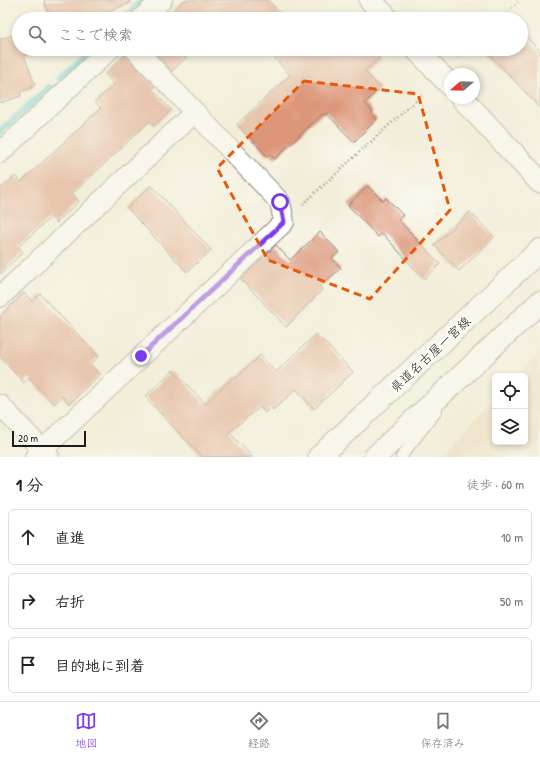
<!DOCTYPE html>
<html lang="ja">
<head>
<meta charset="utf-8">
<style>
	body { margin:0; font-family:"Patrick Hand","Klee One",sans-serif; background:#f2f2f2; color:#222 }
	.controls { position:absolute; right:12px; bottom:12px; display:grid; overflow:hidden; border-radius:6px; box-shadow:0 2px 6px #0003 }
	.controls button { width:36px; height:36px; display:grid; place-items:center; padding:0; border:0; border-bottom:1px solid #e0e0e0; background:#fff; color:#222; font:20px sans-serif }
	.compass { position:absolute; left:444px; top:68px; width:36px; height:36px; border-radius:50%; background:#fff; box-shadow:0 2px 6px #0003; rotate:251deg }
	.scale { position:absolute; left:12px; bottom:10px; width:74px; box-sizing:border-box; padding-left:4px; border:2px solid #1c1c1c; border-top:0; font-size:11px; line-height:14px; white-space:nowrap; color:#1c1c1c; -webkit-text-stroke:3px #fdfcf7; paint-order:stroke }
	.stop { position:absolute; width:12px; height:12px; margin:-9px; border:3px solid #7c3aed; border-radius:50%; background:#fff }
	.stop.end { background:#7c3aed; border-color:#fff; box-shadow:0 1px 4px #0008 }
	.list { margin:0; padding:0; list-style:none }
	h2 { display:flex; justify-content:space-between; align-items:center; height:52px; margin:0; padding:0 16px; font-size:17px }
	h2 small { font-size:13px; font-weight:400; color:#767676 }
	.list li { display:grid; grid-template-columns:26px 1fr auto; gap:12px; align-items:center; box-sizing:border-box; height:56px; margin:0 8px 8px; padding:0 8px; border:1px solid #e0e0e0; border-radius:6px }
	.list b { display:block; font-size:15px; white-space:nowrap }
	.list em { font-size:13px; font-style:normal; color:#767676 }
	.icon { flex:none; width:22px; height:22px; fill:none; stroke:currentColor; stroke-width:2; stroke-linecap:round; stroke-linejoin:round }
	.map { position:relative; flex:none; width:540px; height:457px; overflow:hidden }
	.search { position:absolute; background:#fff; box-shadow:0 2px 6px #0003; left:12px; right:12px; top:12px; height:44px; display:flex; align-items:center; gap:10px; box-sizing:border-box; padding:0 14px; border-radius:22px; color:#767676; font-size:15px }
	.sheet { height:244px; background:#fff }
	nav { display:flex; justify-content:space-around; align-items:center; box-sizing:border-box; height:56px; border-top:1px solid #e0e0e0; background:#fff; font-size:11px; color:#767676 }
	nav a { display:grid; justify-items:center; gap:2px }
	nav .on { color:#7c3aed }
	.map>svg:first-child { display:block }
	.built { fill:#ebd8ba }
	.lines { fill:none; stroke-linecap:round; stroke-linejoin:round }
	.stream { stroke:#59c6d0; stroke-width:7 }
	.building { fill:#dc9679 }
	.service-casing { stroke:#88857b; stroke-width:12 }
	.minor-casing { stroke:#88857b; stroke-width:22 }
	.tertiary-casing { stroke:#88857b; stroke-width:24 }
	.secondary-casing { stroke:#88857b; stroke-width:24 }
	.path { stroke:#88857b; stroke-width:2.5; stroke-dasharray:1 3; stroke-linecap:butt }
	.service { stroke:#fff; stroke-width:10 }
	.minor { stroke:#fff; stroke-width:20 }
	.tertiary { stroke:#fff; stroke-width:22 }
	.secondary { stroke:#fff; stroke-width:22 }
	.route { stroke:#7c3aed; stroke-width:5 }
	.marked { fill:none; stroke:#e8590c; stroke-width:3; stroke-dasharray:8 5; stroke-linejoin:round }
	.labels { text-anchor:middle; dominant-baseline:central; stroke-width:4; stroke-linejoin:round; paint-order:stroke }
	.street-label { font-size:13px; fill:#1c1c1c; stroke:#fdfcf7 }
</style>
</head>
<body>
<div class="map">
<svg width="540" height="457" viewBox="0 0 540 457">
	<rect width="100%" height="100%" fill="#fdfcf7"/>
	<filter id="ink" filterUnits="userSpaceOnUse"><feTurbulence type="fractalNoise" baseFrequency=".025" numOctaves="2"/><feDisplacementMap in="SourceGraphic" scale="8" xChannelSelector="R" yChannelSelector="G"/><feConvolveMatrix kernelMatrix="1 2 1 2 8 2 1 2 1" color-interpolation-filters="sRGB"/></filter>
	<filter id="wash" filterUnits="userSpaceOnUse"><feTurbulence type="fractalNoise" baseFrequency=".012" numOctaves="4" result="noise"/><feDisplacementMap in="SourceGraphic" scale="16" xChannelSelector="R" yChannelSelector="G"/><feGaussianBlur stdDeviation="0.9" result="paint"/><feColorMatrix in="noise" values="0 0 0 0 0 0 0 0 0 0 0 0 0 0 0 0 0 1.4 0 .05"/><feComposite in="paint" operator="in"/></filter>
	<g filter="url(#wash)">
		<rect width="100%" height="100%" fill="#f3eeda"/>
		<polygon class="built" points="540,352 540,457 440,457 495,397 495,442 525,442 525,376 515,376"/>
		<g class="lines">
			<g class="stream">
				<polyline points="123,19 143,0"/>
				<polyline points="59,78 90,49"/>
				<polyline points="0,132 49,87"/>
			</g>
		</g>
		<g id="blocks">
			<g class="building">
				<polygon points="44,0 130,0 130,3 85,19 50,19"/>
				<polygon points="184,0 268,0 279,12 278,14 282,19 165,19"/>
				<polygon points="521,31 540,51 540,108 485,49 521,49"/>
				<polygon points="19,33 19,49 38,49 24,55 35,85 31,87 32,88 20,92 21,96 0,103 0,39"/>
				<polygon points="151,49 193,49 194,50 172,71"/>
				<polygon points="267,49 310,49 312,51 314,49 371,49 379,58 365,71 380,88 365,103 373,112 371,113 377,119 354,142 326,113 324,115 322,114 275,159 270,154 267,156 237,124 290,75"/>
				<polygon points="125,55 155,87 152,89 171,110 154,126 150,121 72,194 79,201 56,223 51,217 18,247 23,252 0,274 0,189 15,176 21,182 101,108 95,102 114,84 105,74"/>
				<polygon points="151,185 211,250 187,272 127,208"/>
				<polygon points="368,186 383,201 386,198 403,215 398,219 440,264 424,279 382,233 378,237 348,205"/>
				<polygon points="470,212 494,237 459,271 434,245"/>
				<polygon points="320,232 339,252 332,258 341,268 320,287 322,290 286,327 241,279 276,245 290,260"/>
				<polygon points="24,293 32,302 40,294 99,357 90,364 100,374 69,404 62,396 54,404 29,378 24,383 0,357 0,316"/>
				<polygon points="316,334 353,372 314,409 296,389 273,410 271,407 265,413 260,407 229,432 252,457 202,457 145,397 173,370 205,404 235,376 236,378 260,355 276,372"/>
			</g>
		</g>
	</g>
	<g filter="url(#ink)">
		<use href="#blocks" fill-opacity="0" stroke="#88857b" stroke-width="1"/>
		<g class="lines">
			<defs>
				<polyline id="service" points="401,457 437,411"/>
				<g id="minor">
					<polyline points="141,19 162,0"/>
					<polyline points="0,153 110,49"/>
					<polyline points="0,297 195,112"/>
					<polyline points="0,405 49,457"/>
					<polyline points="35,457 284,222 280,202 135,49"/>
				</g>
				<g id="tertiary">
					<polyline points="370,0 388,19"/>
					<polyline points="416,49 450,85"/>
					<polyline points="462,98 540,182"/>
				</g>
				<g id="secondary">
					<polyline points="319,457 540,250"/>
					<polyline points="375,457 540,302"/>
				</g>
			</defs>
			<use href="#service" class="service-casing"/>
			<use href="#minor" class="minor-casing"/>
			<use href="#tertiary" class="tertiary-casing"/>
			<use href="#secondary" class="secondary-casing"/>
			<g class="path">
				<polyline points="500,19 520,0"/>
				<polyline points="458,59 469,49"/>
				<polyline points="303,204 423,94"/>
			</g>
			<use href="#service" class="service"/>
			<use href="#minor" class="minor"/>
			<use href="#tertiary" class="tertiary"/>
			<use href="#secondary" class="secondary"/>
		</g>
	</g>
	<g class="lines" filter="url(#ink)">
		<polyline class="route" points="141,356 284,222 280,202"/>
	</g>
	<path d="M0 0H540V457H0ZM304 81 418 94 450 210 370 299 268 260 217 168Z" fill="#f3eeda" fill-opacity=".55" fill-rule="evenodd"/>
	<path class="marked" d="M304 81 418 94 450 210 370 299 268 260 217 168Z"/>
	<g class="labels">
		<g class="street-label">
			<text transform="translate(430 354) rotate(-43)">県道名古屋一宮線</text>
		</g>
	</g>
</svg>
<div class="controls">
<button><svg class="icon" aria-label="locate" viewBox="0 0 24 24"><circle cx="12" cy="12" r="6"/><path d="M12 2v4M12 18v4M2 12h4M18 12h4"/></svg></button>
<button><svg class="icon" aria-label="layers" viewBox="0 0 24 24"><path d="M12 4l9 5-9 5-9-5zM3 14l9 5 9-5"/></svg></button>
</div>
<svg class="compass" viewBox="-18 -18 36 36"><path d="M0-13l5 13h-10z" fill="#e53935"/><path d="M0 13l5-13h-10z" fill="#767676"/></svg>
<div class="scale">20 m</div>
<div class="stop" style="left:280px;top:202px"></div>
<div class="stop end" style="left:141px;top:356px"></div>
<div class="search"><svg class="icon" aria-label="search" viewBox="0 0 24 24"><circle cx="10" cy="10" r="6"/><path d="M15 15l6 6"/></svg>ここで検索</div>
</div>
<section class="sheet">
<h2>1 分<small>徒歩 · 60 m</small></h2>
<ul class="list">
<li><svg class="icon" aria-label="ahead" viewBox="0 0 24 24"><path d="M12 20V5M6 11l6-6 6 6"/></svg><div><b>直進</b></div><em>10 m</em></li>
<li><svg class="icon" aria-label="right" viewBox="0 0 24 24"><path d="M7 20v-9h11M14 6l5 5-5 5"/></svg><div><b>右折</b></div><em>50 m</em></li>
<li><svg class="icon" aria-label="arrive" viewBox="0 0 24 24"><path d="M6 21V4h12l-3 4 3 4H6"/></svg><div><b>目的地に到着</b></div></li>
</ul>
</section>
<nav>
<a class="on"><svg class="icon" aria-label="map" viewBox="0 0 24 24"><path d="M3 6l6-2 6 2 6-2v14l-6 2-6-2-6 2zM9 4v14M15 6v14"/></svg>地図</a>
<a><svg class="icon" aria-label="directions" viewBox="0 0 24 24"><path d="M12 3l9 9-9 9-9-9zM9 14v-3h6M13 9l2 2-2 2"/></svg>経路</a>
<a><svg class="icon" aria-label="saved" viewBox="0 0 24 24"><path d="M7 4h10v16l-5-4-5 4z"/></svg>保存済み</a>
</nav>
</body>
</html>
